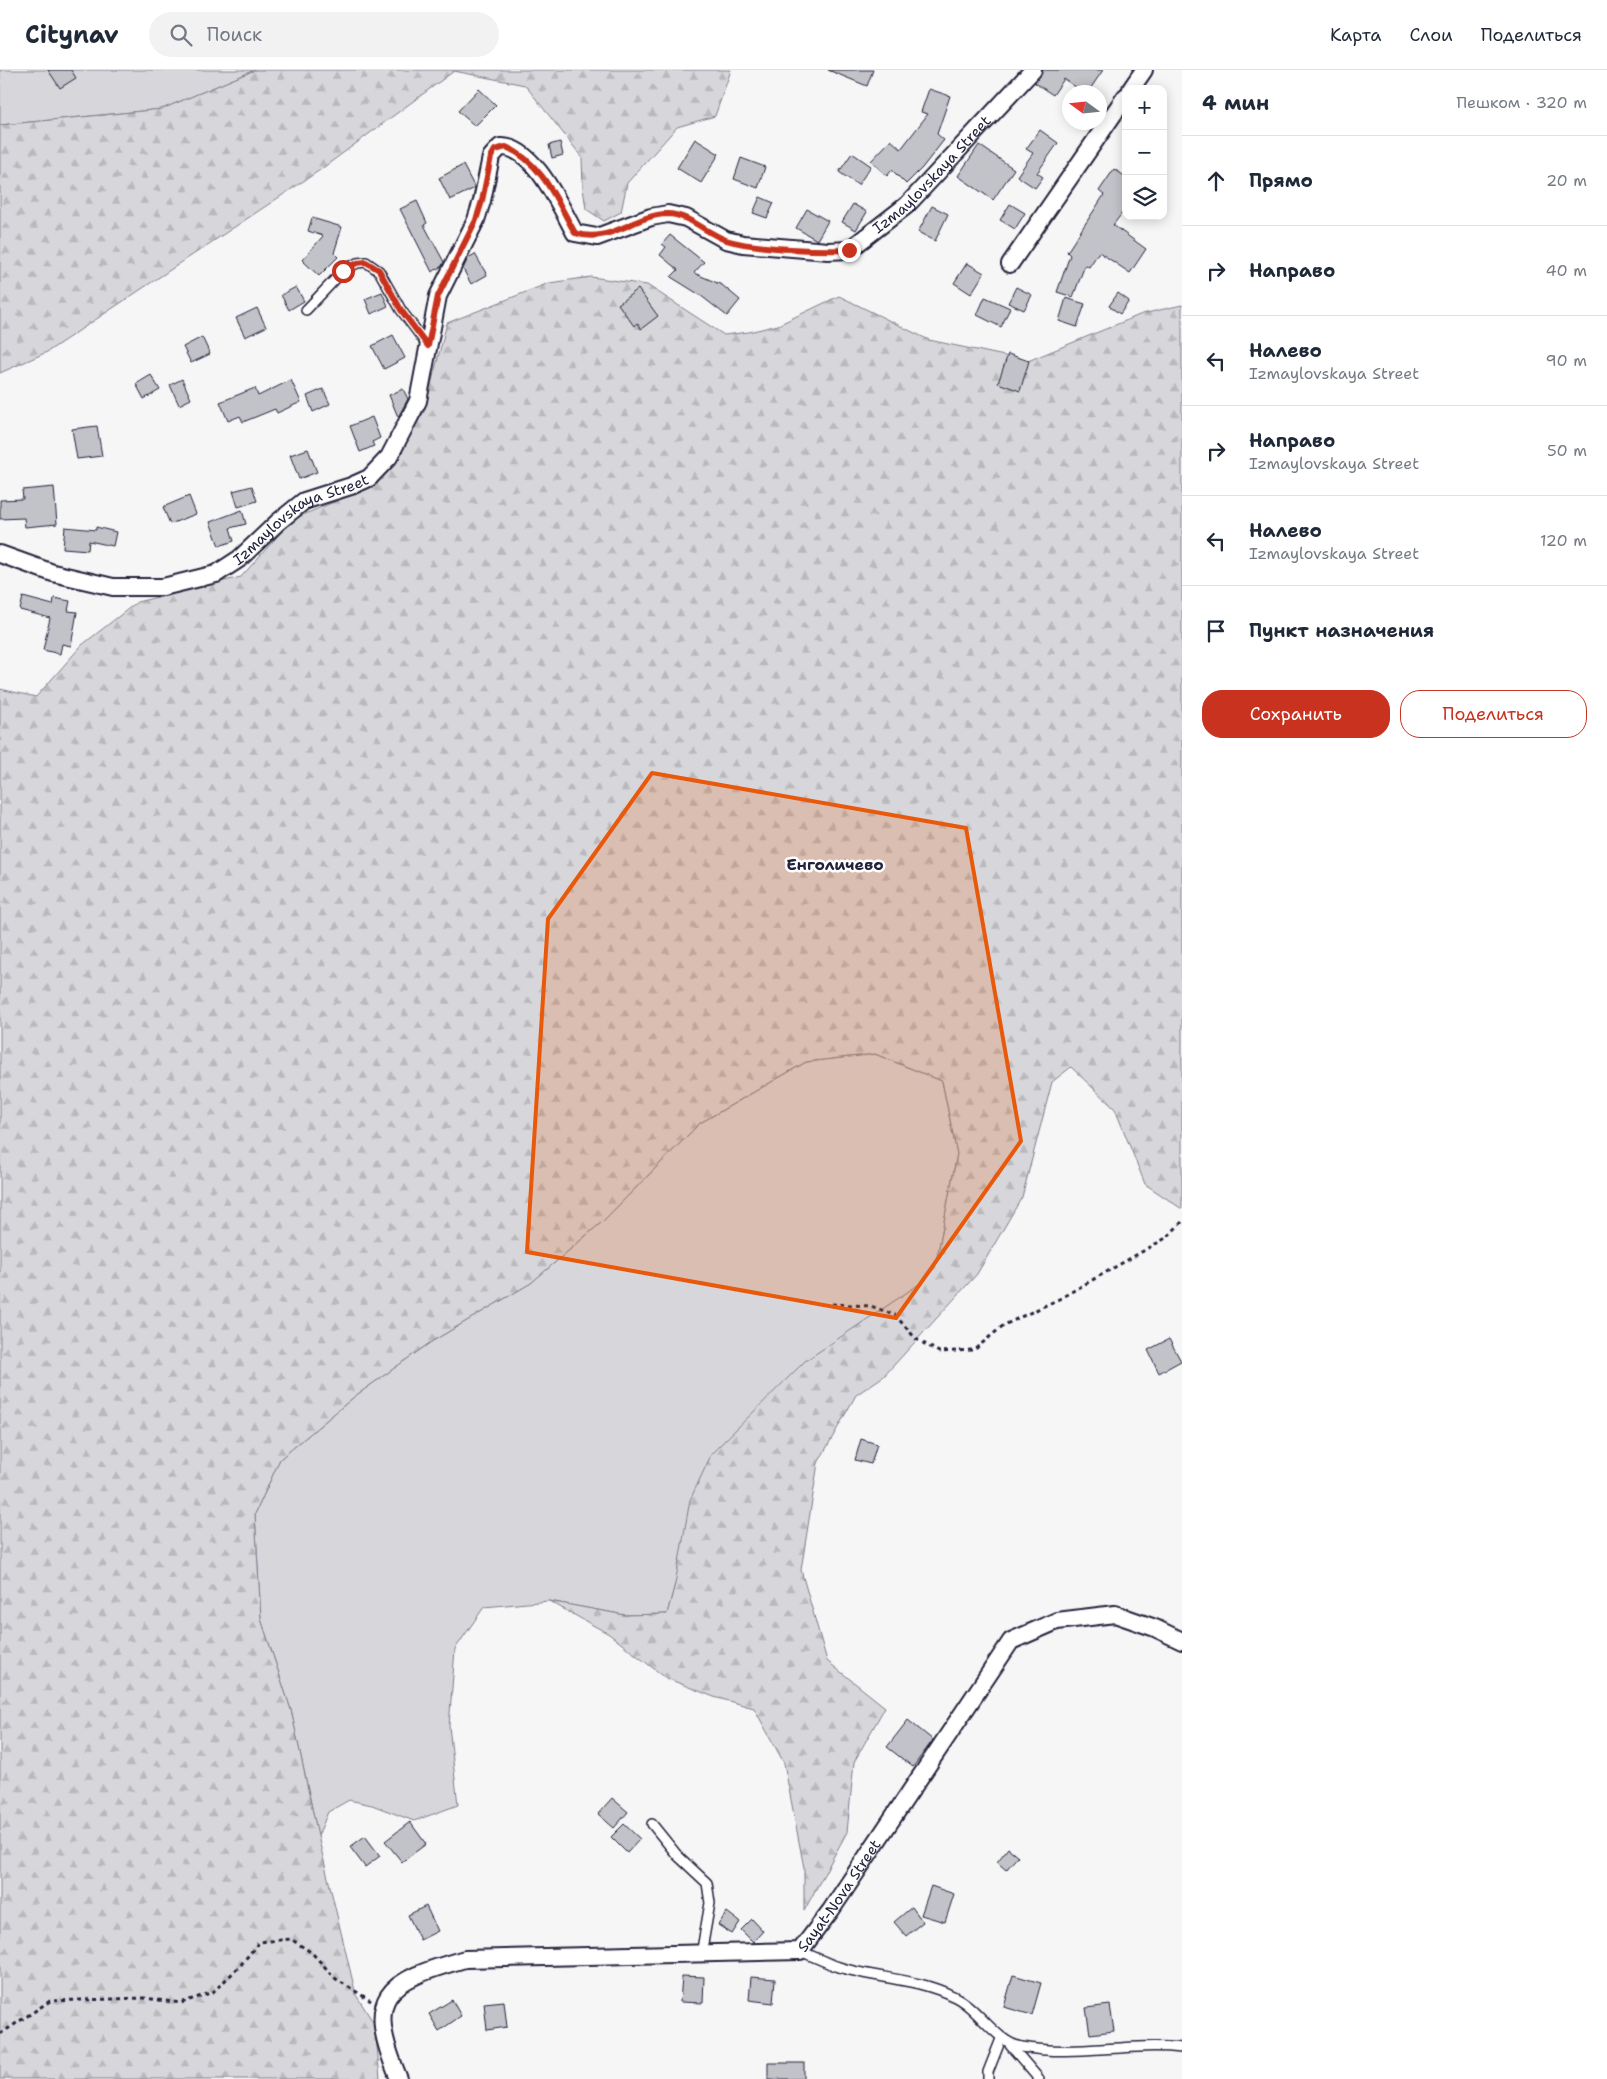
<!DOCTYPE html>
<html lang="ru">
<head>
<meta charset="utf-8">
<style>
	body { margin:0; font-family:"Shantell Sans",sans-serif; background:#f2f2f3; color:#1f2937 }
	.controls { position:absolute; right:15px; top:15px; display:grid; overflow:hidden; border-radius:10px; box-shadow:0 2px 12px #0003 }
	.controls button { width:45px; height:45px; display:grid; place-items:center; padding:0; border:0; border-bottom:1px solid #e0e1e3; background:#fff; color:#1f2937; font:25px sans-serif }
	.compass { position:absolute; left:1062px; top:15px; width:45px; height:45px; border-radius:50%; background:#fff; box-shadow:0 2px 12px #0003; rotate:285deg }
	.stop { position:absolute; width:15px; height:15px; margin:-11px; border:4px solid #c8321e; border-radius:50%; background:#fff }
	.stop.end { background:#c8321e; border-color:#fff; box-shadow:0 1px 5px #0008 }
	.list { margin:0; padding:0; list-style:none }
	h2 { display:flex; justify-content:space-between; align-items:center; height:65px; margin:0; padding:0 20px; font-size:21px }
	h2 small { font-size:16px; font-weight:400; color:#747a83 }
	.list li { display:grid; grid-template-columns:32px 1fr auto; gap:15px; align-items:center; box-sizing:border-box; height:90px; padding:0 20px; border-top:1px solid #e0e1e3 }
	.list b { display:block; font-size:19px; white-space:nowrap }
	.list p { margin:0; font-size:16px; white-space:nowrap; color:#747a83 }
	.list em { font-size:16px; font-style:normal; color:#747a83 }
	.actions { display:flex; gap:10px; padding:15px 20px }
	.actions a { flex:1; padding:11px 0; border:1px solid #c8321e; border-radius:20px; text-align:center; font-size:18px; color:#c8321e }
	.actions .main { background:#c8321e; color:#fff }
	.icon { flex:none; width:28px; height:28px; fill:none; stroke:currentColor; stroke-width:2; stroke-linecap:round; stroke-linejoin:round }
	.map { position:relative; flex:none; width:1182px; height:2009px; overflow:hidden }
	header { display:flex; align-items:center; gap:30px; box-sizing:border-box; height:70px; padding:0 25px; background:#fff; border-bottom:1px solid #e0e1e3 }
	header strong { font-size:24px }
	nav { display:flex; gap:28px; margin-inline-start:auto; font-size:18px }
	.search { width:350px; height:45px; background:#f2f2f3; display:flex; align-items:center; gap:12px; box-sizing:border-box; padding:0 18px; border-radius:28px; color:#747a83; font-size:19px }
	main { display:flex }
	aside { flex:1; background:#fff }
	.map>svg:first-child { display:block }
	.green { fill:#d7d7db; stroke:#7c7c8b }
	.forest { fill:url(#forest-firs); stroke:#7c7c8b }
	.building { fill:#c2c2c9; stroke:#22223b }
	.lines { fill:none; stroke-linecap:round; stroke-linejoin:round }
	.service-casing { stroke:#22223b; stroke-width:12 }
	.minor-casing { stroke:#22223b; stroke-width:20 }
	.path { stroke:#22223b; stroke-width:3; stroke-dasharray:4 4; stroke-linecap:butt }
	.service { stroke:#fff; stroke-width:9 }
	.minor { stroke:#fff; stroke-width:16 }
	.route { stroke:#c8321e; stroke-width:6 }
	.marked { fill:#e8590c; fill-opacity:0.2; stroke:#e8590c; stroke-width:4; stroke-linejoin:round }
	.labels { text-anchor:middle; dominant-baseline:central; stroke-width:5; stroke-linejoin:round; paint-order:stroke }
	.street-label { font-size:15px; fill:#22223b; stroke:#fff }
	.neighbourhood-label { font-size:16px; font-weight:bold; fill:#22223b; stroke:#fff }
</style>
</head>
<body>
<header>
<strong>Citynav</strong>
<div class="search"><svg class="icon" aria-label="search" viewBox="0 0 24 24"><circle cx="10" cy="10" r="6"/><path d="M15 15l6 6"/></svg>Поиск</div>
<nav><a>Карта</a><a>Слои</a><a>Поделиться</a></nav>
</header>
<main>
<div class="map">
<svg width="1182" height="2009" viewBox="0 0 1182 2009">
	<defs>
		<pattern id="forest-firs" width="22" height="20" patternUnits="userSpaceOnUse" patternTransform="scale(1.25)"><rect width="22" height="20" fill="#d7d7db"/><path d="M5 1l3.5 6h-7zM16 11l3.5 6h-7z" fill="#b8b8bd"/></pattern>
	</defs>
	<rect width="100%" height="100%" fill="#f6f6f7"/>
	<filter id="ink" filterUnits="userSpaceOnUse"><feTurbulence type="fractalNoise" baseFrequency=".02" numOctaves="2"/><feDisplacementMap in="SourceGraphic" scale="10" xChannelSelector="R" yChannelSelector="G"/><feConvolveMatrix kernelMatrix="1 2 1 2 8 2 1 2 1" color-interpolation-filters="sRGB"/></filter>
	<g filter="url(#ink)">
		<g class="green">
			<polygon points="0,0 255,0 162,39 0,55"/>
			<polygon points="875,984 942,1011 957,1084 935,1198 675,1514 667,1544 625,1545 549,1531 484,1537 455,1579 449,1656 458,1735 414,1751 372,1735 349,1730 328,1742 318,1766 291,1640 261,1549 255,1444 280,1389 355,1326 431,1272 531,1213 603,1151 700,1053 806,992"/>
		</g>
		<g class="forest">
			<polygon points="255,0 731,0 715,46 677,57 627,113 621,142 604,151 586,139 583,118 582,87 525,15 454,1 320,100 47,282 0,303 0,55 162,39"/>
			<polygon points="591,207 647,215 724,265 749,262 778,255 839,226 929,270 1028,291 1142,244 1182,235 1182,1139 1145,1114 1115,1039 1071,997 1052,1012 1022,1127 977,1204 884,1306 856,1325 818,1393 801,1500 827,1591 885,1637 854,1692 847,1762 804,1841 804,1798 784,1693 754,1638 714,1627 666,1608 609,1564 549,1531 625,1545 667,1544 675,1514 690,1430 712,1383 805,1291 921,1213 935,1198 957,1084 942,1011 875,984 806,992 700,1053 603,1151 531,1213 431,1272 355,1326 280,1389 255,1444 261,1549 291,1640 318,1766 356,1925 375,1955 380,2009 0,2009 0,619 36,627 82,575 137,532 241,507 293,449 377,414 424,342 447,253 549,213"/>
		</g>
		<g class="building">
			<polygon points="48,0 71,0 76,8 60,18"/>
			<polygon points="828,0 873,0 867,16"/>
			<polygon points="1043,0 1103,0 1088,22 1083,22 1064,9 1053,25 1035,13"/>
			<polygon points="479,19 496,35 475,56 458,41"/>
			<polygon points="929,19 950,26 937,64 944,70 922,98 906,114 892,100 887,106 871,91 891,70 901,79 928,44 921,42"/>
			<polygon points="1040,60 1058,73 1037,103 1043,107 1035,118 1017,106 1033,83 1026,79"/>
			<polygon points="695,69 719,84 701,113 677,98"/>
			<polygon points="560,72 563,85 552,88 549,75"/>
			<polygon points="979,75 1014,99 993,130 958,106"/>
			<polygon points="852,83 871,96 858,115 839,102"/>
			<polygon points="741,88 765,97 758,118 734,109"/>
			<polygon points="463,95 475,118 450,130 439,108"/>
			<polygon points="1114,99 1126,107 1126,138 1113,155 1146,179 1130,203 1099,182 1089,197 1085,195 1073,227 1057,222 1070,185 1067,182 1104,125 1099,121"/>
			<polygon points="760,127 774,133 767,148 753,143"/>
			<polygon points="417,131 427,153 424,155 444,192 442,196 432,202 400,139"/>
			<polygon points="853,134 867,142 856,160 842,152"/>
			<polygon points="1010,134 1025,143 1015,159 1000,150"/>
			<polygon points="932,136 948,144 935,171 918,162"/>
			<polygon points="807,139 828,151 817,170 796,158"/>
			<polygon points="312,148 342,157 334,183 338,187 319,206 302,190 323,166 308,161"/>
			<polygon points="670,165 704,192 694,203 722,215 740,230 727,246 700,225 671,207 678,200 660,185 666,177 662,174"/>
			<polygon points="475,184 487,205 471,214 463,199 468,188"/>
			<polygon points="967,193 984,203 971,224 954,213"/>
			<polygon points="296,217 304,231 289,240 281,225"/>
			<polygon points="1016,217 1032,225 1024,240 1008,233"/>
			<polygon points="638,219 658,246 641,259 637,253 634,256 618,234"/>
			<polygon points="382,222 388,236 371,244 365,229"/>
			<polygon points="1118,223 1129,231 1120,244 1109,236"/>
			<polygon points="985,227 1010,238 1001,257 977,245"/>
			<polygon points="1066,228 1085,234 1077,257 1059,251"/>
			<polygon points="257,238 266,257 245,267 236,248"/>
			<polygon points="393,265 405,288 384,299 372,276"/>
			<polygon points="202,267 210,284 191,293 183,277"/>
			<polygon points="1008,284 1029,291 1020,321 998,313"/>
			<polygon points="151,305 160,320 144,329 136,314"/>
			<polygon points="182,309 191,329 179,335 170,315"/>
			<polygon points="291,310 301,332 277,343 275,339 243,352 240,346 228,351 220,332 255,318 258,326"/>
			<polygon points="323,319 330,334 313,342 307,326"/>
			<polygon points="403,319 408,329 398,347 389,325"/>
			<polygon points="372,347 380,368 372,372 374,376 360,382 350,356"/>
			<polygon points="97,356 102,386 77,389 72,359"/>
			<polygon points="308,379 317,402 299,409 290,385"/>
			<polygon points="252,416 257,431 238,437 233,421"/>
			<polygon points="54,417 57,454 25,457 24,448 0,449 0,430 23,429 22,420"/>
			<polygon points="189,426 196,444 170,454 163,437"/>
			<polygon points="242,440 246,454 230,458 234,471 219,476 210,452"/>
			<polygon points="65,457 96,460 96,457 116,462 113,476 89,471 88,480 63,478"/>
			<polygon points="23,527 53,535 54,528 70,531 68,541 77,542 71,576 62,574 60,584 43,580 50,548 20,540"/>
			<polygon points="1169,1269 1181,1291 1159,1303 1148,1280"/>
			<polygon points="861,1369 877,1374 871,1394 855,1390"/>
			<polygon points="908,1650 933,1670 913,1697 887,1677"/>
			<polygon points="612,1728 628,1742 614,1758 598,1744"/>
			<polygon points="410,1752 426,1774 402,1792 385,1771"/>
			<polygon points="624,1754 640,1769 627,1783 611,1767"/>
			<polygon points="365,1766 380,1786 365,1797 350,1777"/>
			<polygon points="1008,1778 1018,1786 1006,1800 997,1792"/>
			<polygon points="931,1816 954,1824 945,1852 921,1845"/>
			<polygon points="426,1836 438,1861 420,1870 408,1845"/>
			<polygon points="912,1837 923,1852 906,1866 894,1852"/>
			<polygon points="727,1842 740,1852 732,1864 718,1855"/>
			<polygon points="752,1849 763,1861 753,1872 741,1860"/>
			<polygon points="1013,1905 1041,1913 1032,1945 1004,1937"/>
			<polygon points="682,1906 704,1907 703,1933 680,1932"/>
			<polygon points="751,1907 775,1909 773,1933 749,1930"/>
			<polygon points="452,1930 461,1946 439,1961 429,1944"/>
			<polygon points="504,1931 507,1957 487,1960 484,1933"/>
			<polygon points="1110,1935 1114,1961 1090,1964 1086,1938"/>
			<rect x="768" y="1993" width="36" height="16"/>
		</g>
		<g class="lines">
			<defs>
				<g id="service">
					<polyline points="306,240 343,201 357,193 366,192 379,201 401,240 428,276"/>
					<polyline points="652,1754 677,1785 707,1813 710,1833 701,1885"/>
					<path d="M800 1881C813 1886 826 1893 839 1897 877 1909 917 1908 953 1926 978 1937 996 1973 1022 1977 1075 1987 1129 1972 1182 1978"/>
					<polyline points="1010,1975 1039,2009"/>
					<polyline points="988,2009 988,2002 1001,1969"/>
				</g>
				<g id="minor">
					<polyline points="1131,19 1144,0"/>
					<polyline points="1010,194 1126,26"/>
					<path id="s1" d="M0 484 53 503 113 517H163L216 504 239 489 278 452 304 431 351 416 369 408 389 387 418 331 438 226 476 150 482 131 491 87 500 77C534 75 561 138 575 163L597 167 651 147 668 144 686 148 726 170 743 174 828 181 849 180 907 135 1033 0"/>
					<path id="s2" d="M399 2009C364 1925 384 1912 465 1889L800 1881 831 1840 1011 1571 1057 1551 1115 1544 1155 1558 1182 1571"/>
				</g>
			</defs>
			<use href="#service" class="service-casing"/>
			<use href="#minor" class="minor-casing"/>
			<g class="path">
				<polyline points="832,1234 871,1236 895,1245 916,1269 939,1282 974,1280 1004,1255 1059,1229 1166,1168 1182,1152"/>
				<polyline points="0,1964 50,1931 144,1928 181,1933 213,1922 239,1897 259,1872 291,1869 312,1883 336,1909 371,1931"/>
			</g>
			<use href="#service" class="service"/>
			<use href="#minor" class="minor"/>
		</g>
	</g>
	<g class="lines" filter="url(#ink)">
		<path class="route" d="M343 201 357 193 366 192 379 200 401 240 428 276 438 226 476 150 482 131 491 87 495 80 506 77C542 92 557 131 575 163 609 175 634 145 667 144 689 144 706 163 726 170 755 179 818 181 849 180"/>
	</g>
	<path class="marked" d="M652 703 966 758 1021 1071 896 1248 527 1182 548 849Z"/>
	<g class="labels">
		<g class="street-label">
			<text stroke="none"><textPath href="#s1" startOffset="1285">Izmaylovskaya Street</textPath></text>
			<text stroke="none"><textPath href="#s1" startOffset="325">Izmaylovskaya Street</textPath></text>
			<text stroke="none"><textPath href="#s2" startOffset="576">Sayat-Nova Street</textPath></text>
		</g>
		<g class="neighbourhood-label">
			<text x="835" y="794">Енголичево</text>
		</g>
	</g>
</svg>
<div class="controls">
<button>+</button>
<button>−</button>
<button><svg class="icon" aria-label="layers" viewBox="0 0 24 24"><path d="M12 4l9 5-9 5-9-5zM3 14l9 5 9-5"/></svg></button>
</div>
<svg class="compass" viewBox="-18 -18 36 36"><path d="M0-13l5 13h-10z" fill="#e53935"/><path d="M0 13l5-13h-10z" fill="#747a83"/></svg>
<div class="stop" style="left:343px;top:201px"></div>
<div class="stop end" style="left:849px;top:180px"></div>
</div>
<aside>
<h2>4 мин<small>Пешком · 320 m</small></h2>
<ul class="list">
<li><svg class="icon" aria-label="ahead" viewBox="0 0 24 24"><path d="M12 20V5M6 11l6-6 6 6"/></svg><div><b>Прямо</b></div><em>20 m</em></li>
<li><svg class="icon" aria-label="right" viewBox="0 0 24 24"><path d="M7 20v-9h11M14 6l5 5-5 5"/></svg><div><b>Направо</b></div><em>40 m</em></li>
<li><svg class="icon" aria-label="left" viewBox="0 0 24 24"><path d="M17 20v-9H6M10 6l-5 5 5 5"/></svg><div><b>Налево</b><p>Izmaylovskaya Street</p></div><em>90 m</em></li>
<li><svg class="icon" aria-label="right" viewBox="0 0 24 24"><path d="M7 20v-9h11M14 6l5 5-5 5"/></svg><div><b>Направо</b><p>Izmaylovskaya Street</p></div><em>50 m</em></li>
<li><svg class="icon" aria-label="left" viewBox="0 0 24 24"><path d="M17 20v-9H6M10 6l-5 5 5 5"/></svg><div><b>Налево</b><p>Izmaylovskaya Street</p></div><em>120 m</em></li>
<li><svg class="icon" aria-label="arrive" viewBox="0 0 24 24"><path d="M6 21V4h12l-3 4 3 4H6"/></svg><div><b>Пункт назначения</b></div></li>
</ul>
<div class="actions"><a class="main">Сохранить</a><a>Поделиться</a></div>
</aside>
</main>
</body>
</html>
